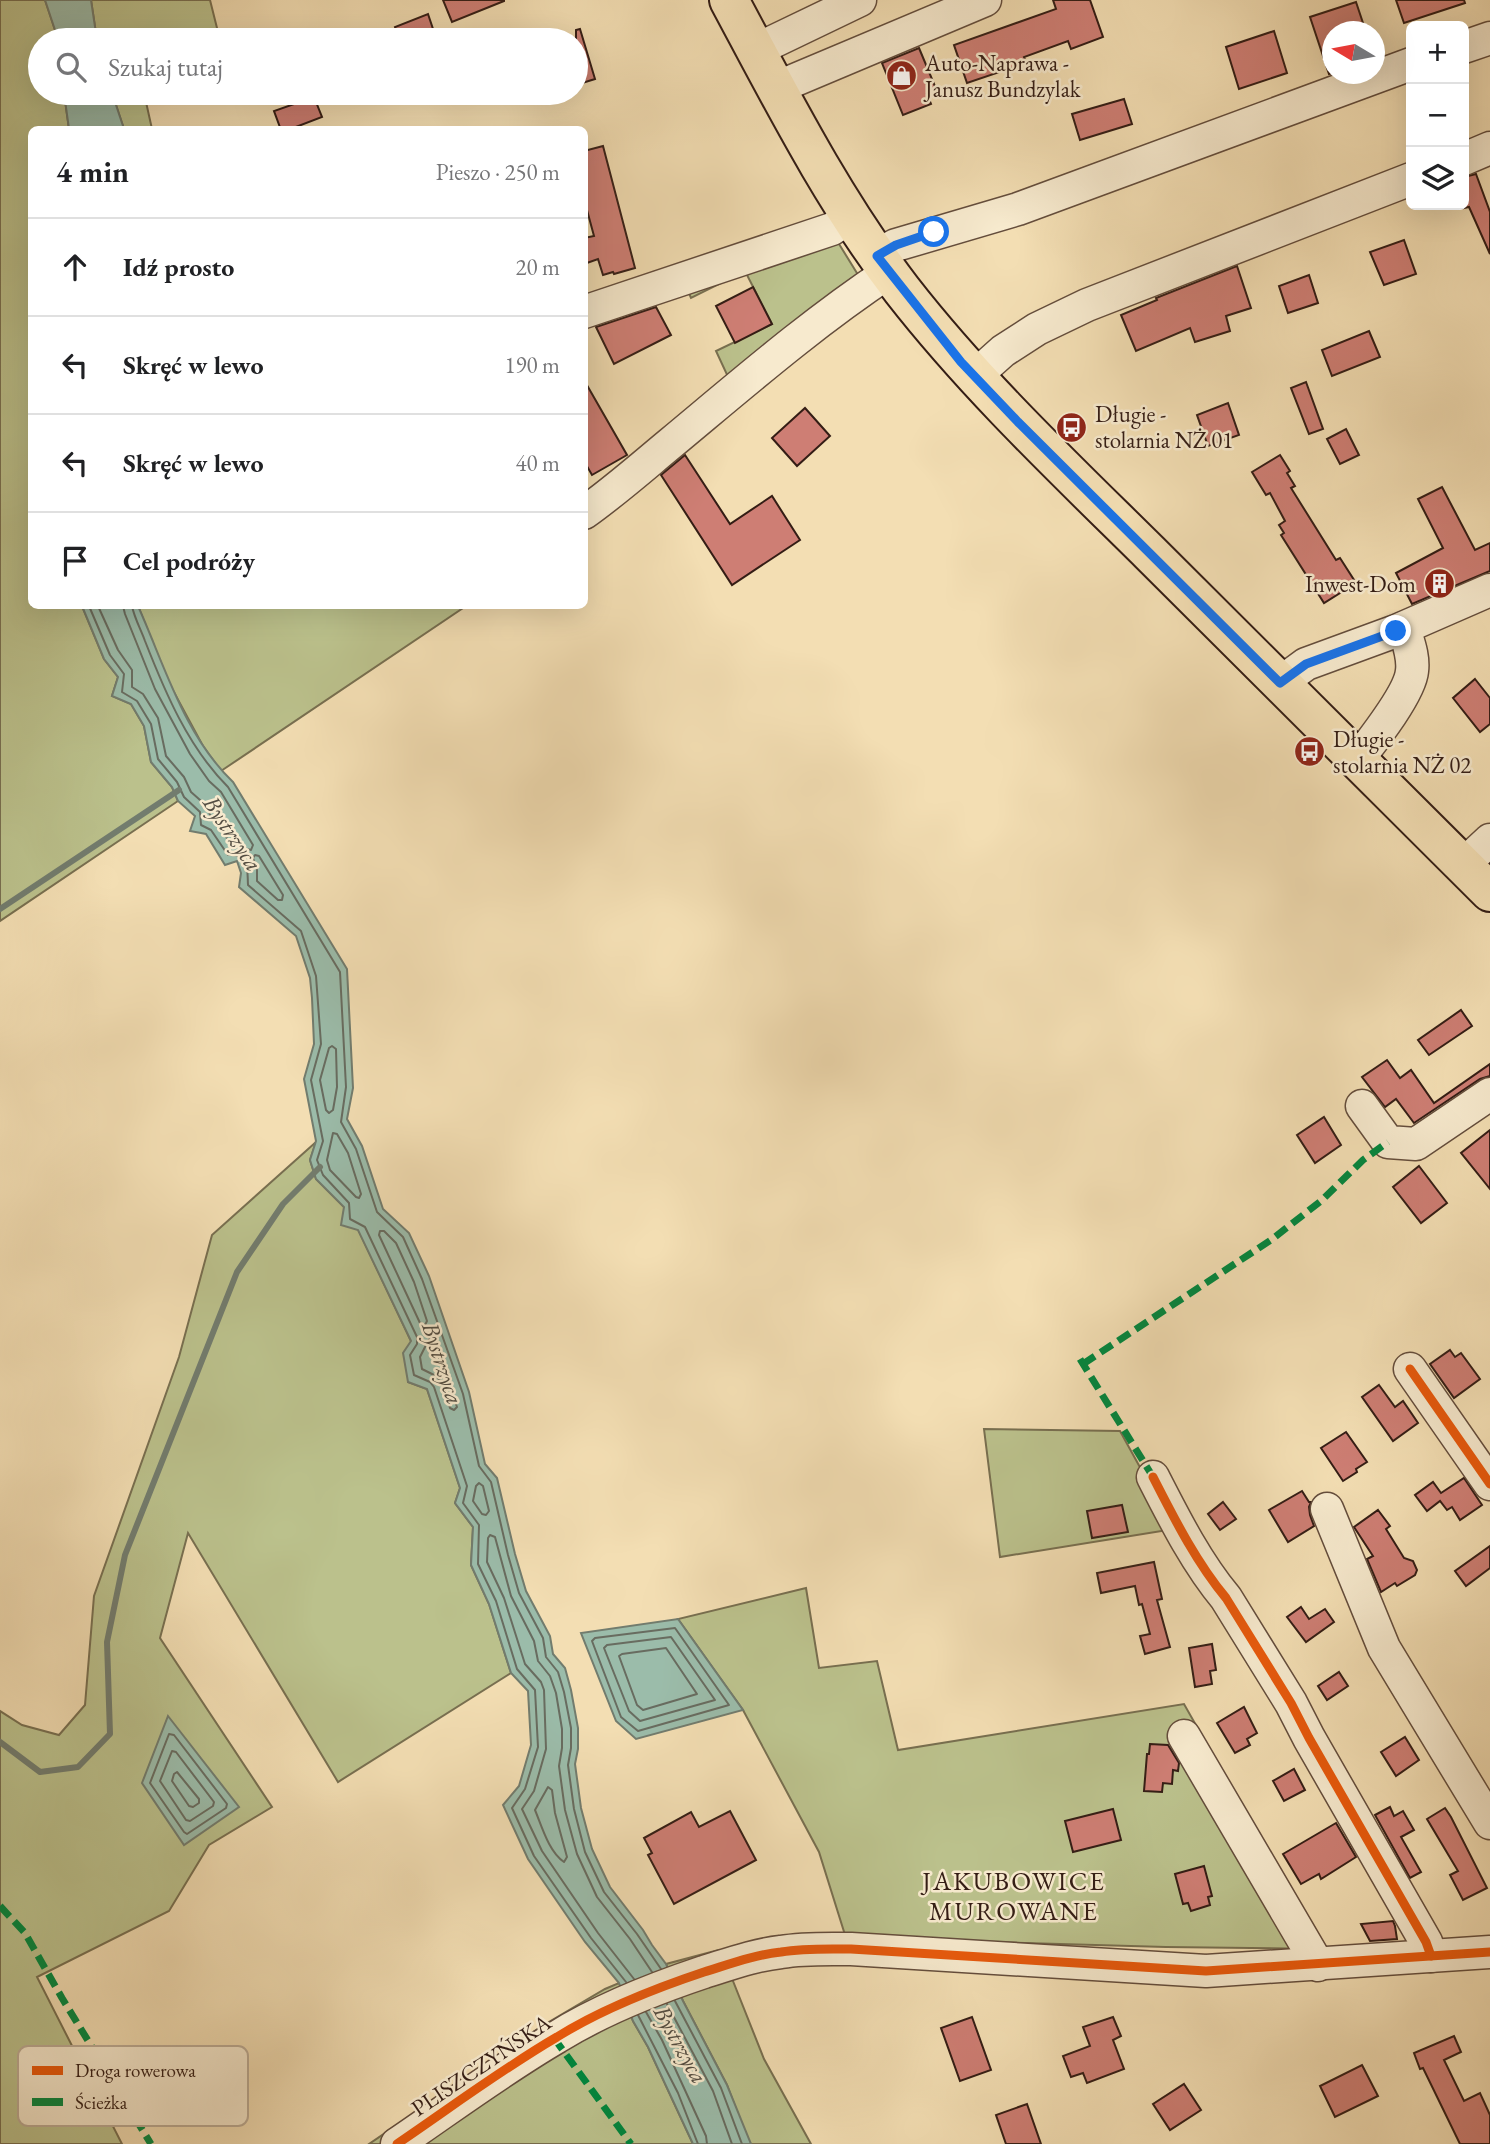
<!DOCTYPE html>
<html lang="pl">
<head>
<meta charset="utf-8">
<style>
	body { margin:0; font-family:"EB Garamond",serif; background:#f2f2f2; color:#202124 }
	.controls { position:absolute; right:21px; top:21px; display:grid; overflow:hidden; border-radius:10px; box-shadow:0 7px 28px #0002 }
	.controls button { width:63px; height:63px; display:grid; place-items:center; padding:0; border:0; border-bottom:2px solid #e0e0e0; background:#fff; color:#202124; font:35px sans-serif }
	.compass { position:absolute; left:1322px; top:21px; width:63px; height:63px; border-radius:50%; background:#fff; box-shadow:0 7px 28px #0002; rotate:280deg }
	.stop { position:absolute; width:21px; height:21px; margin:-16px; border:5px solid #1a73e8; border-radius:50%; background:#fff }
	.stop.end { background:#1a73e8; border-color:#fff; box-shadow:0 2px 7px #0008 }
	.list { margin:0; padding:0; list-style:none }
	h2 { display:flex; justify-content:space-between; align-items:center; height:91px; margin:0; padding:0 28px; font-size:30px }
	h2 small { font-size:23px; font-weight:400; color:#757577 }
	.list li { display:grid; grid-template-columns:46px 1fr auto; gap:21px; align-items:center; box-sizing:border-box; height:98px; padding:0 28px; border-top:2px solid #e0e0e0 }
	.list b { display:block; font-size:26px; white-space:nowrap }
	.list em { font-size:23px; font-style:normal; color:#757577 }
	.icon { flex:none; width:38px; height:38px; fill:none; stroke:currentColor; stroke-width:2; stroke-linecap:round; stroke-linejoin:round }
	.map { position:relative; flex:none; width:1490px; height:2144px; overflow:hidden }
	.search { position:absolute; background:#fff; box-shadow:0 7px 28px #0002; left:28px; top:28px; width:560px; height:77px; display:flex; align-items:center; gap:18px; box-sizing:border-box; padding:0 24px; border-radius:38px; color:#757577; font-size:26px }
	.panel { position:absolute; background:#fff; box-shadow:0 7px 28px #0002; left:28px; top:126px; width:560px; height:483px; border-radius:10px }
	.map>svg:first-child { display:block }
	.green { fill:#bbc18c; stroke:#786f50; stroke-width:2 }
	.water { fill:#9bbcaa; stroke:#727c6e; stroke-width:2 }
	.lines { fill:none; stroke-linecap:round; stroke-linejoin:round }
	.shore { stroke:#686c60; stroke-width:2 }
	.stream { stroke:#727c6e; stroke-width:6 }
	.building { fill:#ce7e74; stroke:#341d15; stroke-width:2 }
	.minor-casing { stroke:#644d3c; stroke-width:35 }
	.major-casing { stroke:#341d15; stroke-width:42 }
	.minor { stroke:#f7eace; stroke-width:32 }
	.major { stroke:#f3deb3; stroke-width:38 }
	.quiet { stroke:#00873e; stroke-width:7; stroke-dasharray:14 7; stroke-linecap:butt }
	.cycleway-casing { stroke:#f7eace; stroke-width:13 }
	.cycleway { stroke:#e8590c; stroke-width:9 }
	.route { stroke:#1a73e8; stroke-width:9 }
	.labels { text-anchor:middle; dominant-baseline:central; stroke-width:5; stroke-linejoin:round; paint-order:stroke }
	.poi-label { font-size:23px; fill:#341d15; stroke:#f7eace; text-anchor:start }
	.street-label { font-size:23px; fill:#341d15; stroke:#f7eace }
	.water-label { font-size:24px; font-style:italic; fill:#534d42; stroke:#f7eace }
	.quarter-label { font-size:26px; letter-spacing:2px; fill:#341d15; stroke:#f7eace }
	.key { fill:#f7eace; stroke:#bcac96; stroke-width:2 }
	.key-label { font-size:19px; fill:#341d15 }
</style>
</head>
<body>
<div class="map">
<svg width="1490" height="2144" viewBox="0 0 1490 2144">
	<rect width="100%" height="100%" fill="#f3deb3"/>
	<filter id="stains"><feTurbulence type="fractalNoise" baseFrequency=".00286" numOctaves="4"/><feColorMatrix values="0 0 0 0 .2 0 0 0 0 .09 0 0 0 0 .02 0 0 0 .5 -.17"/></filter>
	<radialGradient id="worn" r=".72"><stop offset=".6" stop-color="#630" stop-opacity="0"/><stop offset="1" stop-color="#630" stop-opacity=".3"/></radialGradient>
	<g class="green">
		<polygon points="0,0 45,0 56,33 55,40 40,40 40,93 64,93 69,129 32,130 32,606 82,606 104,659 118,677 112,696 131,704 144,726 151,762 172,787 178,801 0,921"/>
		<polygon points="91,0 210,0 220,40 97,40"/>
		<polygon points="112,93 144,93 152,129 124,129"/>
		<polygon points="831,231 860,278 729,379 716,351 772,324 745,271 691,298 684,282"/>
		<polygon points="138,606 466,606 221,771 203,746 169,683"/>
		<polygon points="316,1142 310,1160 316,1179 344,1207 358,1229 411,1341 408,1382 427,1389 460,1488 455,1503 473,1527 471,1565 489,1604 511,1673 338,1782 188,1533 160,1638 272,1807 209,1845 169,1911 37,1977 122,2144 0,2144 0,1711 22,1725 59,1735 85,1705 94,1596 179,1357 212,1235"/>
		<polygon points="984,1429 1120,1431 1174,1529 1000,1557"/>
		<polygon points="806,1588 819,1668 877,1661 898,1750 1184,1704 1323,1949 1166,1947 846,1938 819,1852 743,1710 678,1619"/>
		<polygon points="719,1950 729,1963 733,1981 764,2059 811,2144 751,2144 747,2138 727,2085 683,2001 666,1964"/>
		<polygon points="619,1983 633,2021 648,2047 693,2144 369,2144 542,2026 605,1989"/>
	</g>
	<g class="water">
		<polygon points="45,0 91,0 97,40 55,40 56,33"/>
		<polygon points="64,93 112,93 124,129 69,129"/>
		<path d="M82 606H138C165 666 184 735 233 782L347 969 353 1088 347 1119 362 1146 383 1209 409 1233 429 1276 469 1392 485 1464 497 1478 515 1554 526 1591 550 1636 553 1654 565 1668 571 1690 578 1728V1749L575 1764 581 1808 592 1849 610 1887 643 1930 652 1945 666 1964 683 2001 727 2085 751 2144H693L648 2047 633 2021 619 1983 585 1942 528 1859 503 1805 519 1786 531 1745 528 1691 511 1673 489 1604 471 1565 473 1527 455 1503 460 1488 427 1389 408 1382 403 1353 411 1341 358 1230 341 1225 344 1207 316 1179 310 1160 316 1141 304 1079 314 1044 312 998 310 978 296 936 239 887 241 873 237 861 225 865 206 834 190 831 195 816 178 801 172 787 151 762 144 726 131 704 112 696 118 677 104 659Z"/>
		<polygon points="678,1619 743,1710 636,1739 616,1721 581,1633"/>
		<polygon points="168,1716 239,1807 184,1845 142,1783"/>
	</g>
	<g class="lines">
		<g class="shore">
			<path d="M89 606 110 655 124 674 122 692 137 701 151 724 158 759 177 782 184 797 200 812 201 825 211 830 228 855C250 854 247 867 248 885L301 931 316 976 321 1044 311 1080 323 1141 317 1160 323 1175 349 1203 350 1219 365 1227 417 1337V1344L410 1355 414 1375 430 1382 434 1387 467 1486 463 1503 479 1525 478 1564 496 1601 517 1669 535 1690 538 1747 525 1789 512 1808 534 1856 591 1938 626 1982"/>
			<polyline points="98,606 118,650 132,670 132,687 143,694 158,718 166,756 184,777 191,792 208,807 211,819 219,825 231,845 251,850 253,845 221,792 209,781 190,754 155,689 125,614 123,606"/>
			<path d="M132 606C134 617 141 630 145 641 165 692 188 747 228 787L340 972 346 1087 341 1122 356 1149 377 1212 403 1237 422 1279 463 1394 479 1466 491 1482 508 1555 519 1593 543 1638 546 1657 558 1672 564 1692 571 1728V1748L568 1765 574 1809 585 1852 604 1892 637 1934 661 1969"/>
			<polygon points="255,855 259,856 283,895 282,900 278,900 257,881 257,870 253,858"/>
			<polygon points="332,1046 336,1049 337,1087 333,1110 329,1113 326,1110 320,1080 329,1048"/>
			<polygon points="333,1133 337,1134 348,1153 361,1194 359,1198 356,1197 330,1170 327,1160"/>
			<polygon points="380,1231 384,1231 396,1243 414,1282 427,1321 425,1325 420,1323 379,1235"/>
			<polygon points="429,1339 433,1341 457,1407 454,1410 450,1408 443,1384 436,1376 422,1369 420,1357"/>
			<polygon points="479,1483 483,1486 489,1511 486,1515 482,1514 473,1501 476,1486"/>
			<polygon points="675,1628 729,1705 638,1731 621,1717 592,1641 595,1638"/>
			<polygon points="671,1637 715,1700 640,1721 629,1711 604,1648 607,1645"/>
			<polygon points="666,1648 697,1694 643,1710 637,1705 619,1656 622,1654"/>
			<polygon points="169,1734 174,1735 227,1804 226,1808 187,1834 184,1832 150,1783"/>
			<polygon points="172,1751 176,1752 214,1802 213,1806 190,1821 186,1820 160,1781"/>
			<polygon points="177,1772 199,1799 199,1803 193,1807 189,1806 172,1781 174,1774"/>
			<path d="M548 1787 552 1790 555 1813 567 1857 564 1862C549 1852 542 1827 535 1810Z"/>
			<polyline points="634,1979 598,1933 542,1851 522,1809 534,1791 546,1749 544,1690 541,1682 525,1664 504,1598 487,1562 488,1538 490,1535 495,1537 511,1596 534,1641 538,1661 550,1676 556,1693 562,1729 562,1748 559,1766 565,1810 577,1854 597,1897 630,1939 652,1972"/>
			<polyline points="675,2001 721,2088 742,2144"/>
			<polyline points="667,2004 713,2091 732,2144"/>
			<polyline points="646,2012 662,2040 706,2136 707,2144"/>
			<polyline points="638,2015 678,2093 698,2144"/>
		</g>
		<g class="stream">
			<polyline points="0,909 179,790"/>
			<polyline points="0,1742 40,1772 78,1767 110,1734 107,1642 125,1555 237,1272 283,1204 320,1167"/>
		</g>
	</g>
	<g class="building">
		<polygon points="443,0 504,0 504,1 452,22"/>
		<polygon points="1053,0 1090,0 1103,37 1071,49 1068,41 1024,57 1026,63 967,83 954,45 1056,9"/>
		<polygon points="1396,0 1464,0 1465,3 1404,23"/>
		<polygon points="1356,2 1366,32 1333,32 1333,73 1329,74 1310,17"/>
		<polygon points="428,14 435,35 421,40 399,40 395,27"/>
		<polygon points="580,29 595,79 576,85 576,30"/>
		<polygon points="1274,31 1287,73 1239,89 1226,47"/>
		<polygon points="919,48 937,91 927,94 931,104 903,115 882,63"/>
		<polygon points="314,97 322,117 288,130 281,130 274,111"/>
		<polygon points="1124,99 1132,124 1080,140 1072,114"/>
		<polygon points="603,146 635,268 614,274 613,272 603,275 598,259 584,264 584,238 594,236 584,199 584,151"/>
		<polygon points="1476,174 1490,212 1490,254 1469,207 1464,208 1464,177"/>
		<polygon points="1404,240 1416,274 1384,285 1370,252"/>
		<polygon points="1237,266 1251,308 1226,316 1230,331 1195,342 1190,328 1136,351 1121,315 1157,300 1156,298"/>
		<polygon points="1309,275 1318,303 1288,313 1279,286"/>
		<polygon points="753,287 772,324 735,343 716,306"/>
		<polygon points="656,307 671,335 614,364 596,327"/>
		<polygon points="1369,331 1380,357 1332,376 1322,350"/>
		<polygon points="584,380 627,455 592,475 584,461"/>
		<polygon points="1306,382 1323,429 1309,434 1291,388"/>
		<polygon points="1228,403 1239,435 1208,446 1197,415"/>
		<polygon points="805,408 830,436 797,466 772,438"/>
		<polygon points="1346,429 1359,455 1340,464 1327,439"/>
		<polygon points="685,455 730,524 772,496 800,540 732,585 661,475"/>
		<polygon points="1280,455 1290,471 1287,473 1295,486 1291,488 1336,560 1340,558 1356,583 1324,603 1281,535 1284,533 1279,525 1285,521 1270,493 1266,495 1252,472"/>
		<polygon points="1442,487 1475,550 1490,543 1490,571 1412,604 1396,573 1443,548 1418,499"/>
		<polygon points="1475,679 1490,698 1490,724 1480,732 1453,698"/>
		<polygon points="1461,1010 1472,1026 1429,1055 1418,1040"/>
		<polygon points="1387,1060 1400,1078 1411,1070 1434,1103 1490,1064 1490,1076 1480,1079 1414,1123 1396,1099 1385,1107 1362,1077"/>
		<polygon points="1324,1117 1341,1145 1315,1163 1297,1135"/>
		<polygon points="1490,1130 1490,1189 1461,1153"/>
		<polygon points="1419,1166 1447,1203 1421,1223 1393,1187"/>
		<polygon points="1450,1350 1455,1357 1461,1353 1480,1379 1454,1398 1430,1364"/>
		<polygon points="1379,1385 1395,1407 1403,1401 1418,1423 1393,1441 1362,1397"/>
		<polygon points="1346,1432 1367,1462 1356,1469 1357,1472 1343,1481 1321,1448"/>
		<polygon points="1464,1478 1482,1505 1460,1520 1452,1507 1447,1510 1440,1501 1427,1511 1415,1495 1433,1482 1441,1493"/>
		<polygon points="1302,1491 1309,1502 1311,1502 1309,1507 1310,1515 1314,1526 1288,1542 1269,1510"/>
		<polygon points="1223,1502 1236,1519 1220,1530 1208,1514"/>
		<polygon points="1122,1505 1128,1532 1092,1538 1087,1511"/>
		<polygon points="1378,1510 1390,1526 1386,1529 1404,1558 1413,1561 1417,1570 1415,1575 1397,1586 1395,1583 1381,1592 1367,1559 1373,1556 1354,1527"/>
		<polygon points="1490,1546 1490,1568 1466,1586 1455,1571"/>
		<polygon points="1154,1562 1162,1599 1157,1600 1170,1647 1145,1654 1140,1636 1150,1634 1142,1604 1139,1605 1135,1586 1101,1593 1097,1573"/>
		<polygon points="1301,1607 1309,1619 1325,1609 1334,1622 1306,1642 1287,1617"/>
		<polygon points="1212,1644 1216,1670 1210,1671 1212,1684 1195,1687 1189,1648"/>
		<polygon points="1339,1672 1348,1686 1327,1700 1318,1686"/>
		<polygon points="1244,1707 1257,1733 1247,1739 1250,1745 1235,1753 1217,1723"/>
		<polygon points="1405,1737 1419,1760 1396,1776 1381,1752"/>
		<polygon points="1150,1744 1168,1745 1179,1763 1178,1771 1173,1770 1172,1784 1163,1783 1162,1792 1144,1791 1147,1754 1149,1754"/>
		<polygon points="1294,1769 1305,1790 1284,1801 1273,1781"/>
		<polygon points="1390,1807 1394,1816 1403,1811 1414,1830 1401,1837 1421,1872 1410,1878 1375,1815"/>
		<polygon points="1445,1808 1451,1817 1487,1888 1463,1900 1450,1875 1458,1871 1427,1819"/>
		<polygon points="1113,1809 1121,1840 1073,1852 1065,1821"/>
		<polygon points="730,1811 756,1860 674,1904 648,1855 652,1853 644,1838 691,1812 699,1827"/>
		<polygon points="1336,1823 1356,1857 1321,1879 1319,1874 1301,1884 1283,1854"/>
		<polygon points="1204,1866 1212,1896 1208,1897 1210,1905 1191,1911 1188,1903 1183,1904 1175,1874"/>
		<polygon points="1393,1921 1395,1926 1397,1939 1370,1941 1361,1924"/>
		<polygon points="972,2017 991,2070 960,2081 941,2028"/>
		<polygon points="1113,2017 1121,2036 1113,2040 1124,2069 1087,2083 1083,2073 1071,2077 1063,2056 1090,2046 1083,2027"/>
		<polygon points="1454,2036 1461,2052 1444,2060 1464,2101 1480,2093 1490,2115 1490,2144 1460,2144 1423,2068 1420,2069 1414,2053"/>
		<polygon points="1362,2065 1378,2096 1335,2117 1320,2086"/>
		<polygon points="1184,2084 1201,2110 1170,2130 1153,2104"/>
		<polygon points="1027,2104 1041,2144 1006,2144 996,2115"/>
	</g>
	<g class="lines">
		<defs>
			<g id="minor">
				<polyline points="1464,47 1490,38"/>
				<polyline points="756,50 860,0"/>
				<polyline points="776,88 985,0"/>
				<polyline points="1464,159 1490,148"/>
				<polyline points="877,255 896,245 1018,209 1411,64"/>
				<polyline points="584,312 832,229 851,217"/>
				<polyline points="975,376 1003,351 1037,329 1087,305 1411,179"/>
				<path d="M584 513C615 491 642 467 671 443 742 384 812 323 889 272"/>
				<polyline points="1280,683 1306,664 1396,631 1490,590"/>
				<path d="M1358 759C1372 741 1410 693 1412 671 1414 656 1408 642 1404 628"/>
				<polyline points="1463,865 1490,840"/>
				<polyline points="1362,1106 1388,1142 1416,1144 1490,1094"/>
				<polyline points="1410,1369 1490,1484"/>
				<path d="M1153 1477C1174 1518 1196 1562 1226 1598L1291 1703 1309 1738 1426 1942 1431 1956"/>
				<polyline points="1327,1509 1384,1648 1490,1823"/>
				<polyline points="1184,1736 1318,1965"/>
				<path d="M397 2144C450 2108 502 2069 557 2037 602 2009 653 1989 704 1972 730 1964 754 1955 781 1952 804 1948 827 1949 851 1949L1206 1971 1490 1952"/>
			</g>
			<path id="major" d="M729 0C782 99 833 200 902 290 976 385 1064 468 1150 553 1263 666 1376 779 1490 892"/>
		</defs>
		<use href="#minor" class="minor-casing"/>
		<use href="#major" class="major-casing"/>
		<use href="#minor" class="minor"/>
		<use href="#major" class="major"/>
		<g class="quiet">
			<polyline points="1080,1359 1153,1477"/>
			<polyline points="1083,1364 1271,1240 1321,1201 1363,1160 1388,1142"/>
			<polyline points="0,1906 25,1933 62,1998 151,2144"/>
			<polyline points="554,2038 631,2144"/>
		</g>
		<defs>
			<g id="cycleway">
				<polyline points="1410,1369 1490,1484"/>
				<path d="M1153 1477C1174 1518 1196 1562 1226 1598L1291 1703 1309 1738 1426 1942 1431 1956"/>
				<path d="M397 2144C450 2108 502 2069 557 2037 602 2009 653 1989 704 1972 730 1964 754 1955 781 1952 804 1948 827 1949 851 1949L1206 1971 1490 1952"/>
			</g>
		</defs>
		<use href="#cycleway" class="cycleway-casing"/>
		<use href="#cycleway" class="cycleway"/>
	</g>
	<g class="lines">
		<polyline class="route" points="934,232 896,245 877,256 961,362 1018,422 1280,683 1306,664 1396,631"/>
	</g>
	<defs>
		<symbol id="shop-disc" viewBox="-11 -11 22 22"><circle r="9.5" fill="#8f2418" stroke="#f7eace"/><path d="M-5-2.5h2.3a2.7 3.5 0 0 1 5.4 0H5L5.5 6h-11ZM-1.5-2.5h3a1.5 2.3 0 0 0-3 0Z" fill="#fff"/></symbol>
		<symbol id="bus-disc" viewBox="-11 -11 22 22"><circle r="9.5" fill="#8f2418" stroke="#f7eace"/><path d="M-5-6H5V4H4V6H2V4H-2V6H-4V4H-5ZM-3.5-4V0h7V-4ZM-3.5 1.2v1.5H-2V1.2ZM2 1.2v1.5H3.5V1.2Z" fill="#fff"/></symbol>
		<symbol id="building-disc" viewBox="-11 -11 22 22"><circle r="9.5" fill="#8f2418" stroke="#f7eace"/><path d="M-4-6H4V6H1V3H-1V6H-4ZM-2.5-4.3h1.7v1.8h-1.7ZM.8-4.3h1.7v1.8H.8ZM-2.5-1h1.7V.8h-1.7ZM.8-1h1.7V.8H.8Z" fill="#fff"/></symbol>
	</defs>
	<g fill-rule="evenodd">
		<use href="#shop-disc" x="884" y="58" width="35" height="35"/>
		<use href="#bus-disc" x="1054" y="410" width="35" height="35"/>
		<use href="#building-disc" x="1422" y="566" width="35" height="35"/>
		<use href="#bus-disc" x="1292" y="734" width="35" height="35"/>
	</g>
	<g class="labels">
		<g class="poi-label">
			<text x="925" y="63">Auto-Naprawa -<tspan x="925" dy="26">Janusz Bundzylak</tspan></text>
			<text x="1095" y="414">Długie -<tspan x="1095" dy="26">stolarnia NŻ 01</tspan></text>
			<text x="1416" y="584" text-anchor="end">Inwest-Dom</text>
			<text x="1333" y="739">Długie -<tspan x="1333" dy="26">stolarnia NŻ 02</tspan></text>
		</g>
		<g class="street-label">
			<text transform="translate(481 2065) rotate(-34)">PLISZCZYŃSKA</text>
		</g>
		<g class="water-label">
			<text transform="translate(233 833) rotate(56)">Bystrzyca</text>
			<text transform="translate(443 1363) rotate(72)">Bystrzyca</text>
			<text transform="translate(681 2044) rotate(61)">Bystrzyca</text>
		</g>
		<g class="quarter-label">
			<text x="1014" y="1881">JAKUBOWICE<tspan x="1014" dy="30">MUROWANE</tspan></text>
		</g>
	</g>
	<rect x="18" y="2046" width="230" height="80" rx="10" class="key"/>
	<rect x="32" y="2066" width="31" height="9" fill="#e8590c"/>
	<rect x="32" y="2098" width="31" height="8" fill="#00873e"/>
	<g class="key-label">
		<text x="75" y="2077">Droga rowerowa</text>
		<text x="75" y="2109">Ścieżka</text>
	</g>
	<rect width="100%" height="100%" filter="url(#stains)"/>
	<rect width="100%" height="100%" fill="url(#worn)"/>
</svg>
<div class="controls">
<button>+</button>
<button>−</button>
<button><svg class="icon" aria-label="layers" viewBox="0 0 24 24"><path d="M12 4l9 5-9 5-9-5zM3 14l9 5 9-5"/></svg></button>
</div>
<svg class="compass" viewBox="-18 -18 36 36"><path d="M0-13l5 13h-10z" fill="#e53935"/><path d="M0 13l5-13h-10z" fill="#757577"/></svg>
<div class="stop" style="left:934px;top:232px"></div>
<div class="stop end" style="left:1396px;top:631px"></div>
<div class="search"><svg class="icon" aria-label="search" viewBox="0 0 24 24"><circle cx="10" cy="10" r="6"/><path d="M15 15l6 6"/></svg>Szukaj tutaj</div>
<section class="panel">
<h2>4 min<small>Pieszo · 250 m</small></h2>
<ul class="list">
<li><svg class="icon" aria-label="ahead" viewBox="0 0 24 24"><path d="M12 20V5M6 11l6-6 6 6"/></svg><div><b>Idź prosto</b></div><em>20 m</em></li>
<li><svg class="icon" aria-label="left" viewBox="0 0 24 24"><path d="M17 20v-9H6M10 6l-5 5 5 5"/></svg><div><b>Skręć w lewo</b></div><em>190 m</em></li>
<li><svg class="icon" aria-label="left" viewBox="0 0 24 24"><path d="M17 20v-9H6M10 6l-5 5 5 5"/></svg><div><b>Skręć w lewo</b></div><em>40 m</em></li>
<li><svg class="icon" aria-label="arrive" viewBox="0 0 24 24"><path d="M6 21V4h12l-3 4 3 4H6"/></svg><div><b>Cel podróży</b></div></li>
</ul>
</section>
</div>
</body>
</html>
